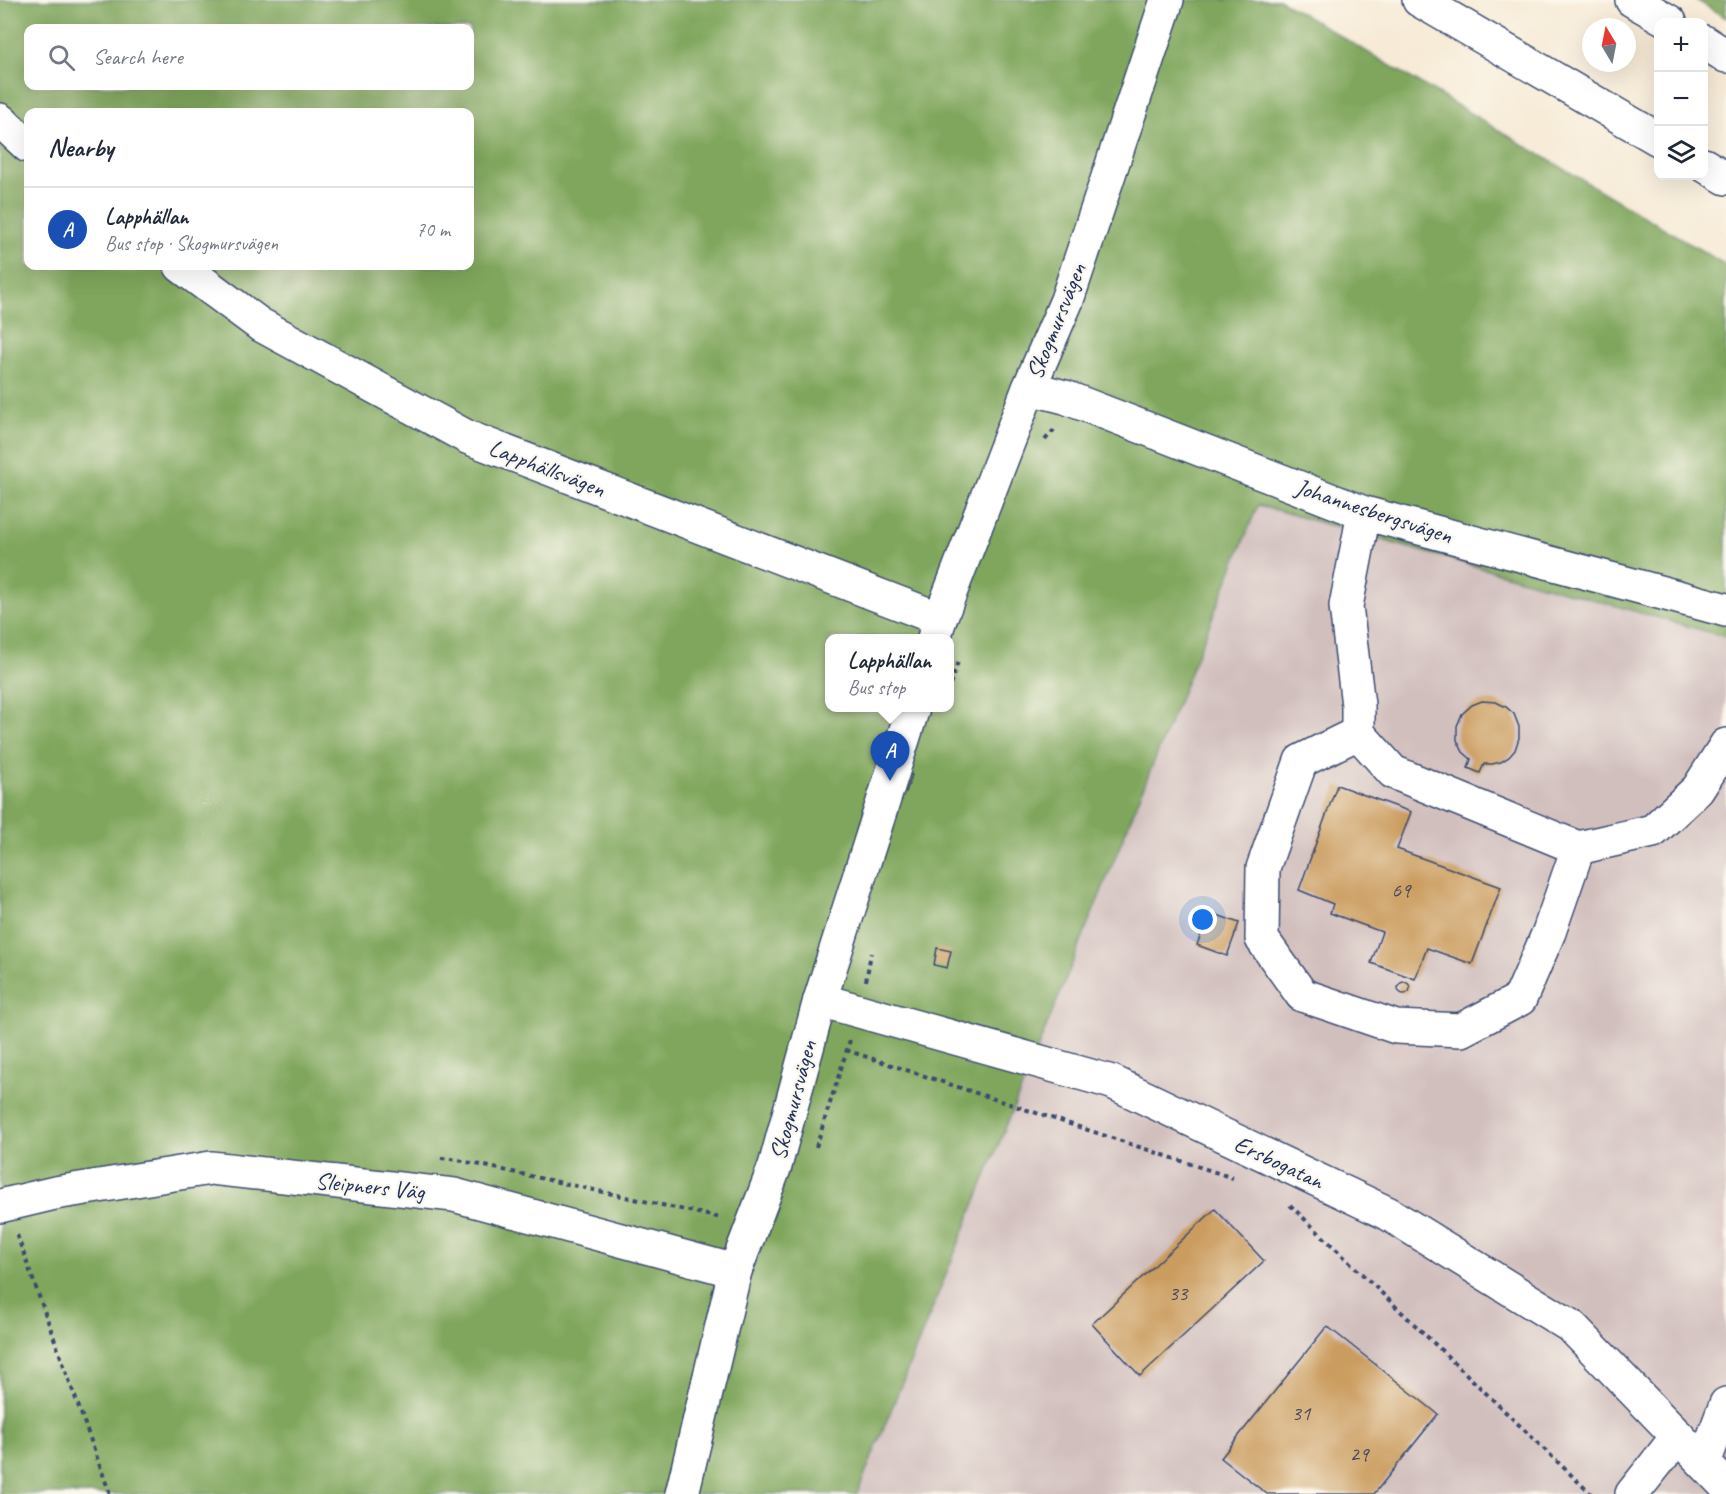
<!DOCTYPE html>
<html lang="en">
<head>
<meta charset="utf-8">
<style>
	body { margin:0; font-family:Caveat,sans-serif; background:#f6f6f7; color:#1f2937 }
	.controls { position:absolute; right:18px; top:18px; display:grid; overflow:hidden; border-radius:12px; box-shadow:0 6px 24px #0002 }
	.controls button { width:54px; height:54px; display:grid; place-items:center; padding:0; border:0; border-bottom:2px solid #e0e1e3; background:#fff; color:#1f2937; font:30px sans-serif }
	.compass { position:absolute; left:1582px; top:18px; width:54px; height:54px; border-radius:50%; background:#fff; box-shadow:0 6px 24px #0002; rotate:350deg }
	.you { position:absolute; left:1203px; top:920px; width:21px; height:21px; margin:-15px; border:4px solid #fff; border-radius:50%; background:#1a73e8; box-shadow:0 0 0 9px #1a73e833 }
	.badge { display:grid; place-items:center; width:39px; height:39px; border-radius:50%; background:#c8321e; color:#fff; font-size:20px; font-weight:700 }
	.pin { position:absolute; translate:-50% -50px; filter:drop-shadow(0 2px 3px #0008) }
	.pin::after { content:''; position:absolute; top:32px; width:21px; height:18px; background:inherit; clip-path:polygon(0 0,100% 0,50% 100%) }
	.popup { position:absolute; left:825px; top:634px; width:129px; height:78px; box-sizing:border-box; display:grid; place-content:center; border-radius:12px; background:#fff; filter:drop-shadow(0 2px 4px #0005); font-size:20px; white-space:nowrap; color:#747a83 }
	.popup b { font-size:22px; color:#1f2937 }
	.popup::after { content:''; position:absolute; left:50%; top:100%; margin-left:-12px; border:12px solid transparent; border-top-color:#fff }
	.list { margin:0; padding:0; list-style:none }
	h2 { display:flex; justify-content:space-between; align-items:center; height:78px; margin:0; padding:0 24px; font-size:26px }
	h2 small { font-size:20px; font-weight:400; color:#747a83 }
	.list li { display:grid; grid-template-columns:39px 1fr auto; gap:18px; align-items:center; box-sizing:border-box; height:84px; padding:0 24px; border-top:2px solid #e0e1e3 }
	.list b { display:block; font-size:22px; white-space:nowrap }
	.list p { margin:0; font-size:20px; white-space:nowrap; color:#747a83 }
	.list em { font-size:20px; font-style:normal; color:#747a83 }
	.icon { flex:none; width:33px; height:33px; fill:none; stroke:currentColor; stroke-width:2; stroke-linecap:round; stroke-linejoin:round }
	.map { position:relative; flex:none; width:1726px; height:1494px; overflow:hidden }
	.search { position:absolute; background:#fff; box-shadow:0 6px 24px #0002; left:24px; top:24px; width:450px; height:66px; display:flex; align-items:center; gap:15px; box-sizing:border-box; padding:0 21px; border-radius:12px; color:#747a83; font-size:22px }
	.panel { position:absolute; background:#fff; box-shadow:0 6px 24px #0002; left:24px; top:108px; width:450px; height:162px; border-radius:12px }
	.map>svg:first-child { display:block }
	.industrial { fill:#d1bfbe }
	.forest { fill:#7fa65c; stroke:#4d6a5d; stroke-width:1.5; fill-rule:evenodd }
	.building { fill:#cb9c5e }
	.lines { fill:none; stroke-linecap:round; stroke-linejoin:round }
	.minor-casing { stroke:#3c4b70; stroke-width:36 }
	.highway-casing { stroke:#3c4b70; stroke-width:36 }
	.path { stroke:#3c4b70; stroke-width:4; stroke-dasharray:4.5 4.5; stroke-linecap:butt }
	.minor { stroke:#fff; stroke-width:33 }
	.highway { stroke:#fff; stroke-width:33 }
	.labels { text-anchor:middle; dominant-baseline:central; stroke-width:4.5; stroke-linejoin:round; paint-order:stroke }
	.number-label { font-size:21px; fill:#474a5e }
	.street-label { font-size:24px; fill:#1b2f5e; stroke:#fbf7ec }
</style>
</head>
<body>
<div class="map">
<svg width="1726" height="1494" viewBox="0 0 1726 1494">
	<rect width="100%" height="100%" fill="#fbf7ec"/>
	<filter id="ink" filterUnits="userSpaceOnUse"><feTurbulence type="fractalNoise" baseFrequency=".0167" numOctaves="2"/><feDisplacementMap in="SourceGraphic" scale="12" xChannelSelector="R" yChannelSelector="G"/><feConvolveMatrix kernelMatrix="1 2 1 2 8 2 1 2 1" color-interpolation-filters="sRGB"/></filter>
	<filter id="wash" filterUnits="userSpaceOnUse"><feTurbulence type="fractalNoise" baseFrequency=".008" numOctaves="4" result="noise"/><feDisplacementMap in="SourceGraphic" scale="24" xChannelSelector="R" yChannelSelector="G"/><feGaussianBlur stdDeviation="1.35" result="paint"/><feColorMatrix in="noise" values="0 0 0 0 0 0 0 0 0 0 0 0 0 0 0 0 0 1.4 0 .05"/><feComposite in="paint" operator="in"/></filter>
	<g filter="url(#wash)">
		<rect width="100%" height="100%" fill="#f7ead6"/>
		<polygon class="industrial" points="1258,504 1726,637 1726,1494 857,1494"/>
		<g class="forest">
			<path d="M0 0H1280L1726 265V637L1258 505 857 1494H0ZM28 28H470V86H28ZM28 112H470V266H28ZM830 638H950V708H830Z"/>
			<polygon points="1696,0 1726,0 1726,18"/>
		</g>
		<g id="blocks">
			<g class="building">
				<polygon points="1482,701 1496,702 1506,707 1514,714 1519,727 1519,738 1515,750 1509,757 1501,762 1492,764 1484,764 1480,773 1468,768 1471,759 1463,752 1457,740 1457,726 1462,714 1472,705"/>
				<polygon points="905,773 912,775 906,792 899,790"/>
				<polygon points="1337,785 1411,812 1397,849 1501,887 1472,964 1427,948 1415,979 1371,963 1382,932 1330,913 1333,904 1299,890"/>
				<polygon points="1209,912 1239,923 1227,956 1197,945"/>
				<polygon points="937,948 951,951 947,968 934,965"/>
				<circle cx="1404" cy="988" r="6"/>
				<polygon points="1215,1209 1264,1261 1140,1376 1092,1324"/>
				<polygon points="1327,1326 1438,1414 1374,1494 1267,1494 1221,1458"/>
			</g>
		</g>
	</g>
	<g filter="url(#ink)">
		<use href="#blocks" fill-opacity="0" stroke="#3c4b70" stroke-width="1.5"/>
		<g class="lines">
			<defs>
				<g id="minor">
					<polyline points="0,120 28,146"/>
					<polyline points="181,266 259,324 467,437 940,619"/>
					<polyline points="1029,388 1065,397 1364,513 1726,610"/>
					<polyline points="1364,513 1346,606 1358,705 1358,733 1393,772 1578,848 1653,831 1698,789 1726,745"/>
					<polyline points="934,638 940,619 1029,388 1067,300 1167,0"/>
					<polyline points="1358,733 1301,761 1263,868 1262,939 1302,995 1396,1027 1461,1030 1520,999 1549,932 1578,848"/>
					<polyline points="820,1000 1112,1082 1389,1214 1572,1327 1726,1486"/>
					<polyline points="0,1206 55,1193 211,1168 454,1195 735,1271"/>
					<polyline points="1704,1463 1726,1404"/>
					<polyline points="682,1494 735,1271 775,1166 820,1000 913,708"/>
					<polyline points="1632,1494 1678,1436"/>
				</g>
				<g id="highway">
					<polyline points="1419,0 1658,139"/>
					<polyline points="1632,0 1670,22"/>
					<polyline points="1704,42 1726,56"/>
					<polyline points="1704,165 1726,178"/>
				</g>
			</defs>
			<use href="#minor" class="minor-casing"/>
			<use href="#highway" class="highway-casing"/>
			<g class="path">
				<polyline points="1045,440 1053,431 1055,426"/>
				<polyline points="950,684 959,659"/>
				<polyline points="866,981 871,953"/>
				<polyline points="846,1050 1233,1178"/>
				<polyline points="816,1147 850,1040"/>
				<polyline points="441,1158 458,1160 721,1218"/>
				<polyline points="1290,1205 1591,1494"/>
				<polyline points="17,1235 110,1494"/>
			</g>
			<use href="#minor" class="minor"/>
			<use href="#highway" class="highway"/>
		</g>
	</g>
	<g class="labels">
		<g class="number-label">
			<text x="1401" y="890">69</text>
			<text x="1178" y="1293">33</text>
			<text x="1301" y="1413">31</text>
			<text x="1359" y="1454">29</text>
		</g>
		<g class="street-label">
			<text transform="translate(1056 321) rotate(-68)">Skogmursvägen</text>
			<text transform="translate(547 468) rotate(21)">Lapphällsvägen</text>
			<text transform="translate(1374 511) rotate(18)">Johannesbergsvägen</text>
			<text transform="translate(793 1100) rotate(-75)">Skogmursvägen</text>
			<text transform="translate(1279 1162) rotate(25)">Ersbogatan</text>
			<text transform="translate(370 1186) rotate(6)">Sleipners Väg</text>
		</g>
	</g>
</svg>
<div class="controls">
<button>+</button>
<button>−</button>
<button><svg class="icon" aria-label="layers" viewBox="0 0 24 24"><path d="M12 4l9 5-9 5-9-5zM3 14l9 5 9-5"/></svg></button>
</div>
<svg class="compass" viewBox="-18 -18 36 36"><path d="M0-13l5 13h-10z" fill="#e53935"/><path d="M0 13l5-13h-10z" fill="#747a83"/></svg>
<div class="you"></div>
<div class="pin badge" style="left:890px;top:781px;background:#1a4fb4">A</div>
<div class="popup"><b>Lapphällan</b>Bus stop</div>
<div class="search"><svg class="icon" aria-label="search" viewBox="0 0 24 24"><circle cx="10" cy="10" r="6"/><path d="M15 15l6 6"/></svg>Search here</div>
<section class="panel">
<h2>Nearby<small></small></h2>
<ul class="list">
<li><span class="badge" style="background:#1a4fb4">A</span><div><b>Lapphällan</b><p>Bus stop · Skogmursvägen</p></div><em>70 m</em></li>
</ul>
</section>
</div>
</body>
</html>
